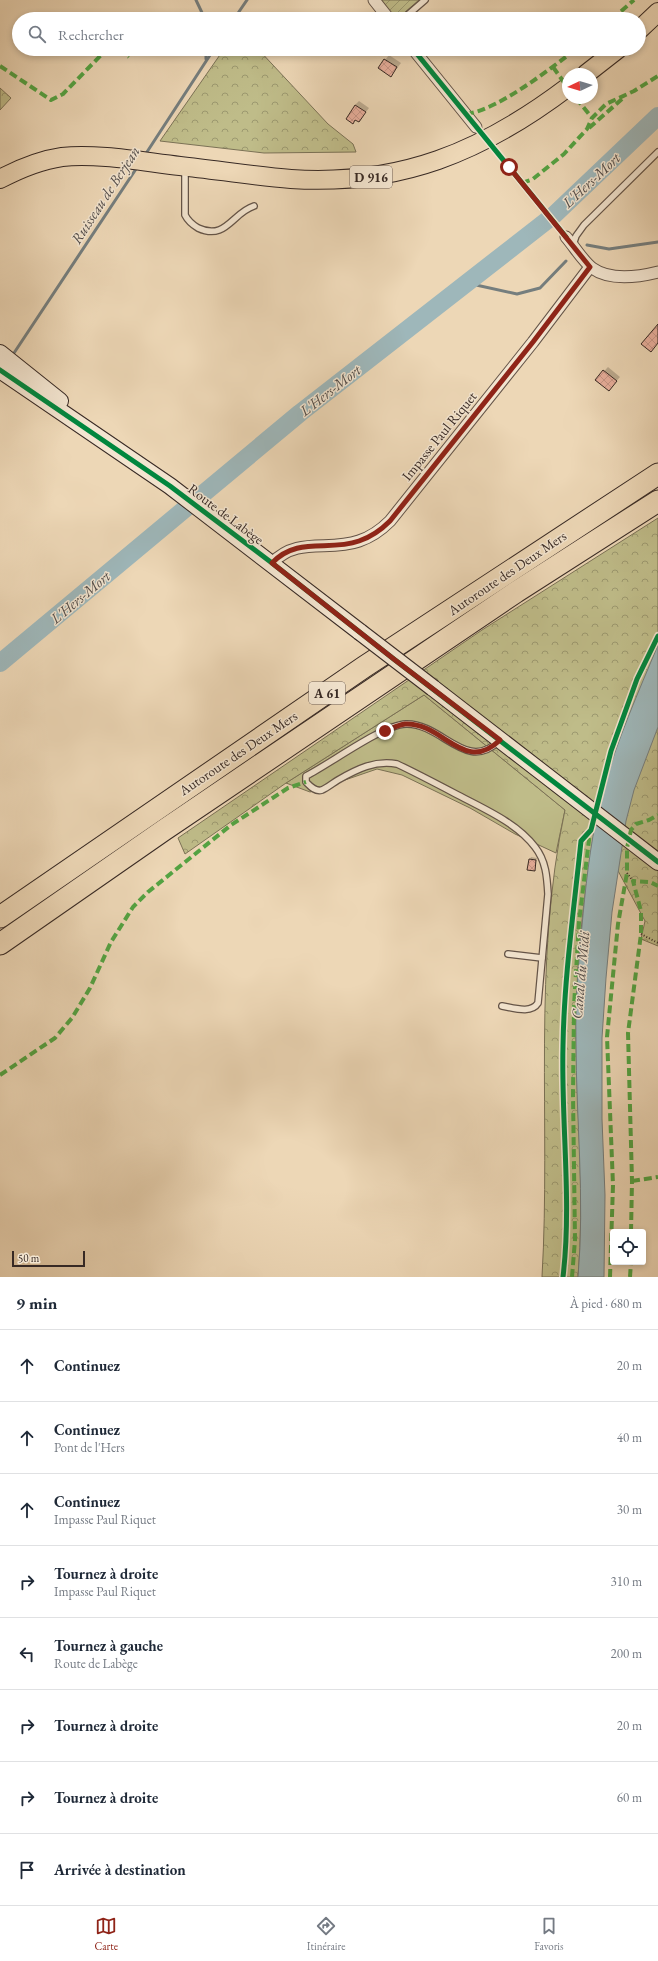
<!DOCTYPE html>
<html lang="fr">
<head>
<meta charset="utf-8">
<style>
	body { margin:0; font-family:"EB Garamond",serif; background:#f6f6f7; color:#1f2937 }
	.controls { position:absolute; right:12px; bottom:12px; display:grid; overflow:hidden; border-radius:4px; box-shadow:0 2px 6px #0003 }
	.controls button { width:36px; height:36px; display:grid; place-items:center; padding:0; border:0; border-bottom:1px solid #e0e1e3; background:#fff; color:#1f2937; font:20px sans-serif }
	.compass { position:absolute; left:562px; top:68px; width:36px; height:36px; border-radius:50%; background:#fff; box-shadow:0 2px 6px #0003; rotate:266deg }
	.scale { position:absolute; left:12px; bottom:10px; width:73px; box-sizing:border-box; padding-left:4px; border:2px solid #372924; border-top:0; font-size:11px; line-height:14px; white-space:nowrap; color:#372924; -webkit-text-stroke:3px #f3e5d0; paint-order:stroke }
	.stop { position:absolute; width:12px; height:12px; margin:-9px; border:3px solid #8f2418; border-radius:50%; background:#fff }
	.stop.end { background:#8f2418; border-color:#fff; box-shadow:0 1px 4px #0008 }
	.list { margin:0; padding:0; list-style:none }
	h2 { display:flex; justify-content:space-between; align-items:center; height:52px; margin:0; padding:0 16px; font-size:17px }
	h2 small { font-size:13px; font-weight:400; color:#747a83 }
	.list li { display:grid; grid-template-columns:26px 1fr auto; gap:12px; align-items:center; box-sizing:border-box; height:72px; padding:0 16px; border-top:1px solid #e0e1e3 }
	.list b { display:block; font-size:15px; white-space:nowrap }
	.list p { margin:0; font-size:13px; white-space:nowrap; color:#747a83 }
	.list em { font-size:13px; font-style:normal; color:#747a83 }
	.icon { flex:none; width:22px; height:22px; fill:none; stroke:currentColor; stroke-width:2; stroke-linecap:round; stroke-linejoin:round }
	.map { position:relative; flex:none; width:658px; height:1277px; overflow:hidden }
	.search { position:absolute; background:#fff; box-shadow:0 2px 6px #0003; left:12px; right:12px; top:12px; height:44px; display:flex; align-items:center; gap:10px; box-sizing:border-box; padding:0 14px; border-radius:22px; color:#747a83; font-size:15px }
	.sheet { height:628px; background:#fff }
	nav { display:flex; justify-content:space-around; align-items:center; box-sizing:border-box; height:56px; border-top:1px solid #e0e1e3; background:#fff; font-size:11px; color:#747a83 }
	nav a { display:grid; justify-items:center; gap:2px }
	nav .on { color:#8f2418 }
	.map>svg:first-child { display:block }
	.green { fill:#bfbc89; stroke:#7b7256 }
	.forest { fill:url(#forest-crowns); stroke:#7b7256 }
	.garden { fill:url(#garden-furrows); stroke:#7b7256 }
	.water { fill:#9eb7ba; stroke:#757e7e }
	.shadow { fill:#0003 }
	.lines { fill:none; stroke-linecap:round; stroke-linejoin:round }
	.stream { stroke:#757e7e; stroke-width:3 }
	.river { stroke:#9eb7ba; stroke-width:18 }
	.building { fill:url(#building-cross-hatch); stroke:#372924 }
	.lane-casing { stroke:#645448; stroke-width:8 }
	.street-casing { stroke:#645448; stroke-width:13 }
	.secondary-casing { stroke:#372924; stroke-width:18 }
	.primary-casing { stroke:#372924; stroke-width:20 }
	.highway-casing { stroke:#372924; stroke-width:23 }
	.path { stroke:#372924; stroke-width:2; stroke-dasharray:1 2; stroke-linecap:butt }
	.lane { stroke:#f3e5d0; stroke-width:5.5 }
	.street { stroke:#f3e5d0; stroke-width:11 }
	.secondary { stroke:#f3e5d0; stroke-width:16 }
	.primary { stroke:#edd7b6; stroke-width:18 }
	.highway { stroke:#edd7b6; stroke-width:21 }
	.secondary-bridge-casing { stroke:#372924; stroke-width:18; stroke-linecap:butt }
	.secondary-bridge { stroke:#f3e5d0; stroke-width:16 }
	.quiet { stroke:#53a342; stroke-width:4; stroke-dasharray:8 4; stroke-linecap:butt }
	.cycleway-casing { stroke:#f3e5d0; stroke-width:8 }
	.cycleway { stroke:#00873e; stroke-width:5 }
	.route { stroke:#8f2418; stroke-width:5 }
	.labels { text-anchor:middle; dominant-baseline:central; stroke-width:3; stroke-linejoin:round; paint-order:stroke }
	.shield { fill:#f3e5d0; stroke:#6f6158; stroke-width:1 }
	.shield-label { font-size:13px; font-weight:bold; fill:#372924 }
	.street-label { font-size:14px; fill:#372924; stroke:#f3e5d0 }
	.water-label { font-size:15px; font-style:italic; fill:#514c4a; stroke:#f3e5d0 }
</style>
</head>
<body>
<div class="map">
<svg width="658" height="1277" viewBox="0 0 658 1277">
	<defs>
		<pattern id="forest-crowns" width="20" height="18" patternUnits="userSpaceOnUse"><rect width="20" height="18" fill="#bfbc89"/><path d="M2 6a3 3 0 1 1 6 0M12 15a3 3 0 1 1 6 0" fill="none" stroke="#9c9970"/></pattern>
		<pattern id="garden-furrows" width="10" height="10" patternUnits="userSpaceOnUse"><rect width="10" height="10" fill="#bfbc89"/><path d="M-1 1l2-2M0 10L10 0M9 11l2-2" fill="none" stroke="#9c9970"/></pattern>
		<pattern id="building-cross-hatch" width="8" height="8" patternUnits="userSpaceOnUse"><rect width="8" height="8" fill="#eab09e"/><path d="M0 0l8 8M0 8l8-8" fill="none" stroke="#c99788"/></pattern>
	</defs>
	<rect width="100%" height="100%" fill="#edd7b6"/>
	<filter id="stains"><feTurbulence type="fractalNoise" baseFrequency=".005" numOctaves="4"/><feColorMatrix values="0 0 0 0 .2 0 0 0 0 .09 0 0 0 0 .02 0 0 0 .5 -.17"/></filter>
	<radialGradient id="worn" r=".72"><stop offset=".6" stop-color="#630" stop-opacity="0"/><stop offset="1" stop-color="#630" stop-opacity=".3"/></radialGradient>
	<polygon class="green" points="424,695 565,810 556,853 515,834 470,808 402,775 377,769 310,792 286,783"/>
	<g class="forest">
		<polygon points="224,49 258,49 328,124 353,144 356,152 264,153 160,141"/>
		<polygon points="0,88 11,98 0,110"/>
		<path d="M658 518V946L641 939 645 921 595 828C583 898 575 970 576 1041 577 1120 585 1198 578 1277H542C551 1122 532 964 565 810L424 695 286 783 185 854 178 838 482 630Z"/>
	</g>
	<polygon class="garden" points="375,0 419,0 397,19 390,19"/>
	<path class="water" d="M658 645V727L634 790 626 821 612 912 606 978 602 1038V1119L605 1195 604 1277H578C585 1198 576 1120 576 1041 575 999 579 957 583 915 587 873 592 831 603 790 617 740 638 693 658 645Z"/>
	<g class="shadow">
		<polygon points="389,55 401,63 391,76 379,68"/>
		<polygon points="359,101 369,108 359,121 356,119 353,122 355,105"/>
		<polygon points="608,367 620,377 612,386 596,380"/>
		<polygon points="531,857 537,858 534,870 530,859"/>
	</g>
	<g class="lines">
		<g class="stream">
			<polyline points="196,0 205,19"/>
			<polyline points="234,19 247,0"/>
			<polyline points="206,49 206,59"/>
			<polyline points="145,155 214,49"/>
			<polyline points="587,245 609,249 658,242"/>
			<polyline points="467,283 517,294 540,288 566,261"/>
			<polyline points="14,353 138,166"/>
		</g>
		<polyline class="river" points="0,663 300,413 554,215 658,116"/>
	</g>
	<g class="building">
		<polygon points="384,59 397,67 391,77 378,68"/>
		<polygon points="355,105 366,112 359,122 355,120 353,124 346,119"/>
		<polygon points="658,324 658,343 651,352 641,344"/>
		<polygon points="603,370 617,381 609,391 595,380"/>
		<polygon points="529,859 536,860 535,871 527,870"/>
	</g>
	<g class="lines">
		<defs>
			<g id="lane">
				<polyline points="403,19 425,0"/>
				<path d="M185 169V215C188 221 193 225 198 228 226 241 232 213 254 206"/>
				<polyline points="573,245 576,236 584,225 658,152"/>
				<path d="M499 741C466 773 442 723 406 724 382 725 330 764 306 776V782C310 786 315 792 322 790 327 788 333 783 338 780 357 769 375 760 397 764 416 773 435 783 454 793 482 808 516 822 535 847 546 861 547 877 548 894L538 1003C531 1014 514 1008 502 1006"/>
				<polyline points="508,954 542,958"/>
			</g>
			<g id="street">
				<polyline points="374,0 389,19"/>
				<polyline points="413,49 476,127"/>
				<path d="M566 237C574 246 582 260 592 268 610 281 638 277 658 272"/>
				<path d="M272 563C298 536 328 552 359 541 371 537 381 530 390 521L533 342 590 267"/>
			</g>
			<g id="secondary">
				<polyline points="0,353 60,401"/>
				<polyline points="0,370 170,486 360,632"/>
				<polyline points="433,688 658,862"/>
			</g>
			<g id="primary">
				<polyline points="639,30 658,12"/>
				<polyline points="586,74 618,49"/>
				<path d="M0 179C19 169 41 160 62 157 98 153 144 162 180 166 217 170 254 176 291 179 400 186 482 152 568 87"/>
			</g>
			<g id="highway">
				<polyline points="0,917 364,667 658,474"/>
				<polyline points="0,944 164,830 516,592 658,501"/>
			</g>
		</defs>
		<use href="#lane" class="lane-casing"/>
		<use href="#street" class="street-casing"/>
		<use href="#secondary" class="secondary-casing"/>
		<use href="#primary" class="primary-casing"/>
		<use href="#highway" class="highway-casing"/>
		<g class="path">
			<polyline points="627,873 633,881"/>
			<polyline points="641,934 658,943"/>
		</g>
		<use href="#lane" class="lane"/>
		<use href="#street" class="street"/>
		<use href="#secondary" class="secondary"/>
		<use href="#primary" class="primary"/>
		<use href="#highway" class="highway"/>
		<defs>
			<polyline id="secondary-bridge" points="360,632 433,688"/>
		</defs>
		<use href="#secondary-bridge" class="secondary-bridge-casing"/>
		<use href="#secondary-bridge" class="secondary-bridge"/>
		<g class="quiet">
			<polyline points="612,19 634,0"/>
			<polyline points="119,49 129,57"/>
			<polyline points="0,66 51,100 63,94 107,49"/>
			<polyline points="553,67 568,88"/>
			<polyline points="576,98 592,118"/>
			<path d="M466 114C498 110 550 69 576 49"/>
			<polyline points="589,128 622,99"/>
			<polyline points="522,183 533,179 564,154 587,129 592,118 606,104 634,91 658,76"/>
			<polyline points="0,1075 55,1038 72,1018 90,988 111,942 133,907 148,892 231,825 288,788 306,782"/>
			<polyline points="632,1181 658,1177"/>
			<polyline points="631,1232 632,1181 628,1033 641,934 641,911 633,881 650,882 658,886"/>
			<polyline points="572,1277 575,1240 573,1095 574,1006 579,922 590,832"/>
			<polyline points="610,1277 613,1185 607,1037 618,924 627,873 627,848 631,830 636,824 649,820 658,815"/>
			<polyline points="630,1277 631,1262"/>
		</g>
		<defs>
			<g id="cycleway">
				<polyline points="413,49 566,237"/>
				<polyline points="0,370 170,486 272,563 395,660 658,862"/>
				<path d="M563 1277C572 1201 561 1123 563 1046 564 978 574 909 581 841L591 830 611 751 637 679 658 636"/>
			</g>
		</defs>
		<use href="#cycleway" class="cycleway-casing"/>
		<use href="#cycleway" class="cycleway"/>
	</g>
	<g class="lines">
		<path class="route" d="M385 731C391 729 398 725 405 724 443 722 464 775 500 740L395 660 272 563C298 536 328 552 359 541 371 537 381 530 390 521L533 342 590 267 509 167"/>
	</g>
	<g class="labels">
		<g class="shield">
			<rect x="350" y="166" width="42" height="22" rx="3"/>
			<rect x="309" y="682" width="36" height="22" rx="3"/>
		</g>
		<g class="shield-label">
			<text x="371" y="177">D 916</text>
			<text x="327" y="693">A 61</text>
		</g>
		<g class="street-label">
			<text transform="translate(439 436) rotate(-51)">Impasse Paul Riquet</text>
			<text transform="translate(226 514) rotate(37)">Route de Labège</text>
			<text transform="translate(507 573) rotate(-34)">Autoroute des Deux Mers</text>
			<text transform="translate(238 753) rotate(-34)">Autoroute des Deux Mers</text>
		</g>
		<g class="water-label">
			<text transform="translate(591 180) rotate(-43)">L'Hers-Mort</text>
			<text transform="translate(105 195) rotate(-57)">Ruisseau de Berjean</text>
			<text transform="translate(330 390) rotate(-38)">L'Hers-Mort</text>
			<text transform="translate(80 597) rotate(-40)">L'Hers-Mort</text>
			<text transform="translate(580 975) rotate(-85)">Canal du Midi</text>
		</g>
	</g>
	<rect width="100%" height="100%" filter="url(#stains)"/>
	<rect width="100%" height="100%" fill="url(#worn)"/>
</svg>
<div class="controls">
<button><svg class="icon" aria-label="locate" viewBox="0 0 24 24"><circle cx="12" cy="12" r="6"/><path d="M12 2v4M12 18v4M2 12h4M18 12h4"/></svg></button>
</div>
<svg class="compass" viewBox="-18 -18 36 36"><path d="M0-13l5 13h-10z" fill="#e53935"/><path d="M0 13l5-13h-10z" fill="#747a83"/></svg>
<div class="scale">50 m</div>
<div class="stop" style="left:509px;top:167px"></div>
<div class="stop end" style="left:385px;top:731px"></div>
<div class="search"><svg class="icon" aria-label="search" viewBox="0 0 24 24"><circle cx="10" cy="10" r="6"/><path d="M15 15l6 6"/></svg>Rechercher</div>
</div>
<section class="sheet">
<h2>9 min<small>À pied · 680 m</small></h2>
<ul class="list">
<li><svg class="icon" aria-label="ahead" viewBox="0 0 24 24"><path d="M12 20V5M6 11l6-6 6 6"/></svg><div><b>Continuez</b></div><em>20 m</em></li>
<li><svg class="icon" aria-label="ahead" viewBox="0 0 24 24"><path d="M12 20V5M6 11l6-6 6 6"/></svg><div><b>Continuez</b><p>Pont de l'Hers</p></div><em>40 m</em></li>
<li><svg class="icon" aria-label="ahead" viewBox="0 0 24 24"><path d="M12 20V5M6 11l6-6 6 6"/></svg><div><b>Continuez</b><p>Impasse Paul Riquet</p></div><em>30 m</em></li>
<li><svg class="icon" aria-label="right" viewBox="0 0 24 24"><path d="M7 20v-9h11M14 6l5 5-5 5"/></svg><div><b>Tournez à droite</b><p>Impasse Paul Riquet</p></div><em>310 m</em></li>
<li><svg class="icon" aria-label="left" viewBox="0 0 24 24"><path d="M17 20v-9H6M10 6l-5 5 5 5"/></svg><div><b>Tournez à gauche</b><p>Route de Labège</p></div><em>200 m</em></li>
<li><svg class="icon" aria-label="right" viewBox="0 0 24 24"><path d="M7 20v-9h11M14 6l5 5-5 5"/></svg><div><b>Tournez à droite</b></div><em>20 m</em></li>
<li><svg class="icon" aria-label="right" viewBox="0 0 24 24"><path d="M7 20v-9h11M14 6l5 5-5 5"/></svg><div><b>Tournez à droite</b></div><em>60 m</em></li>
<li><svg class="icon" aria-label="arrive" viewBox="0 0 24 24"><path d="M6 21V4h12l-3 4 3 4H6"/></svg><div><b>Arrivée à destination</b></div></li>
</ul>
</section>
<nav>
<a class="on"><svg class="icon" aria-label="map" viewBox="0 0 24 24"><path d="M3 6l6-2 6 2 6-2v14l-6 2-6-2-6 2zM9 4v14M15 6v14"/></svg>Carte</a>
<a><svg class="icon" aria-label="directions" viewBox="0 0 24 24"><path d="M12 3l9 9-9 9-9-9zM9 14v-3h6M13 9l2 2-2 2"/></svg>Itinéraire</a>
<a><svg class="icon" aria-label="saved" viewBox="0 0 24 24"><path d="M7 4h10v16l-5-4-5 4z"/></svg>Favoris</a>
</nav>
</body>
</html>
